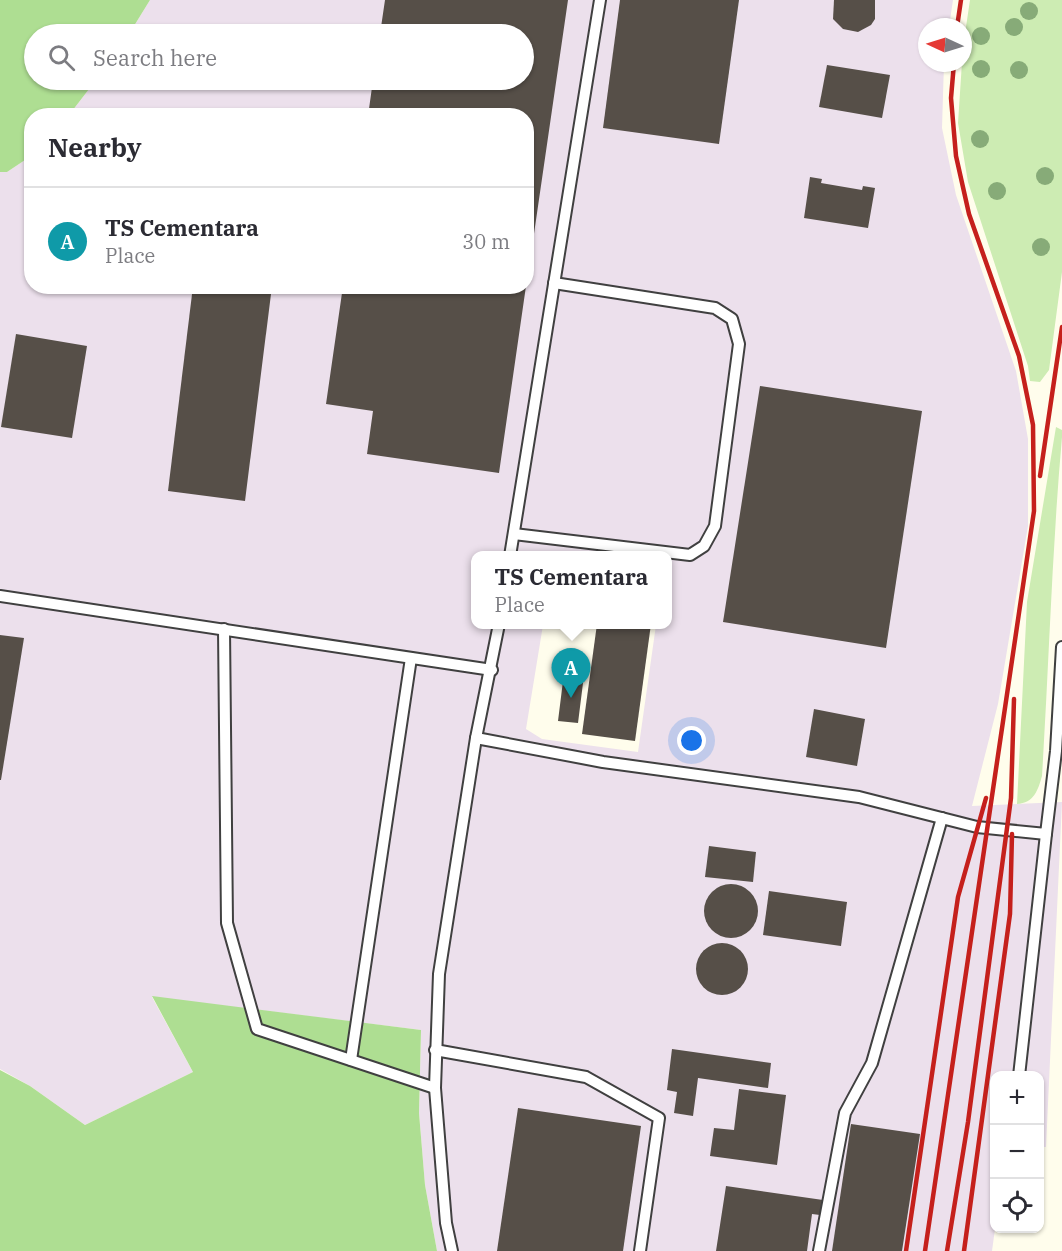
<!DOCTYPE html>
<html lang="en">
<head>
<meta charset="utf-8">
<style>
	body { margin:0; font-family:"IBM Plex Serif",serif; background:#f2f2f3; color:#2b2b33 }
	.controls { position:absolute; right:18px; bottom:18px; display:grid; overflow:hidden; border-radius:12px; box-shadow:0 2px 4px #0004 }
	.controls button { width:54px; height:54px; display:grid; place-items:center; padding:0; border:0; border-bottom:2px solid #e1e1e2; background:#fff; color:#2b2b33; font:30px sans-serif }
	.compass { position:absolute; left:918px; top:18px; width:54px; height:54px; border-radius:50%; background:#fff; box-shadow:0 2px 4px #0004; rotate:274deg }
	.you { position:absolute; left:692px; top:741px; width:21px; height:21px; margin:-15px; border:4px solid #fff; border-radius:50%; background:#1a73e8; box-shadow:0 0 0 9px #1a73e833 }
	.badge { display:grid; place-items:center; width:39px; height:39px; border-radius:50%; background:#ea580c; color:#fff; font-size:20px; font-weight:700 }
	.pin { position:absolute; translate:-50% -50px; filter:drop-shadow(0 2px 3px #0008) }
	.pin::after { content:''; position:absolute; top:32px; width:21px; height:18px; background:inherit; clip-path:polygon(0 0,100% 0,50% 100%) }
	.popup { position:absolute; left:471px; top:551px; width:201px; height:78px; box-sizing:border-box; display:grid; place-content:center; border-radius:12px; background:#fff; filter:drop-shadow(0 2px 4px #0005); font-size:20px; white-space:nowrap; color:#7c7c81 }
	.popup b { font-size:22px; color:#2b2b33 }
	.popup::after { content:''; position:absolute; left:50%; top:100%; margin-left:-12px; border:12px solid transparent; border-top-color:#fff }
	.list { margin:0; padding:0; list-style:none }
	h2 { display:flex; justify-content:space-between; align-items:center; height:78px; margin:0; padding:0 24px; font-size:26px }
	h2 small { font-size:20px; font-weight:400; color:#7c7c81 }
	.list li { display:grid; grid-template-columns:39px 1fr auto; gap:18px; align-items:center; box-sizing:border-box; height:108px; padding:0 24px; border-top:2px solid #e1e1e2 }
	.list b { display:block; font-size:22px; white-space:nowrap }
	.list p { margin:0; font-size:20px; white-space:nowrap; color:#7c7c81 }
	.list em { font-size:20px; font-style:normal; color:#7c7c81 }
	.icon { flex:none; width:33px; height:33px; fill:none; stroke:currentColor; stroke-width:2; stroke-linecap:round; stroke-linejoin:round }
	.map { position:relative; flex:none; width:1062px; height:1251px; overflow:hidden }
	.search { position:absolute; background:#fff; box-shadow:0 2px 4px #0004; left:24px; top:24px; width:510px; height:66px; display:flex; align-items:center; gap:15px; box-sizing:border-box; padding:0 21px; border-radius:33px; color:#7c7c81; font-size:22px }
	.panel { position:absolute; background:#fff; box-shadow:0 2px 4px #0004; left:24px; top:108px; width:510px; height:186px; border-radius:24px }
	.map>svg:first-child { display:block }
	.industrial { fill:#ece0ec; fill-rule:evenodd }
	.green { fill:#cdecb3 }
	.forest { fill:#aede92 }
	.building { fill:#564f48 }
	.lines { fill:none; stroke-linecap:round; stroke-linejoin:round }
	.lane-casing { stroke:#404040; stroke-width:14 }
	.lane { stroke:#fff; stroke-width:10 }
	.rail { stroke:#c5201c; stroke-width:4.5 }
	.tree { fill:#87ab78 }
</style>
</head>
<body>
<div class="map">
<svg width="1062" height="1251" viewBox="0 0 1062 1251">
	<rect width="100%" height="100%" fill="#fffdec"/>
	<path class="industrial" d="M150 0H953L949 27H927V63H944L942 128 956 195 1016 371 1028 439V526L998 704 972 806 1062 802 1046 1147H1040V1076H994L995 1229 992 1251H437L425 1185 419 1113 421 1030 152 997 193 1072 85 1125 30 1086 0 1069V172H7L31 156 32 286H526V116L69 115 96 80H524V34H129ZM475 556H667V624L656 625 638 752 542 739 526 729 543 625 475 624Z"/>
	<g class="green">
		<polygon points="970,0 1062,0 1062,272 1049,370 1040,382 1030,381 1028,366 968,182 958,123 963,47"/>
		<path d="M1056 427 1062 430V437C1052 549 1049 663 1042 776 1038 790 1034 803 1017 804L1027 602Z"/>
	</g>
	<g class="forest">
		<polygon points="0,0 150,0 129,34 34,34 34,80 96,80 69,115 32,116 31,156 7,172 0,172"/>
		<polygon points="152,996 421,1030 419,1113 425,1185 437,1251 0,1251 0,1070 30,1086 85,1125 193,1072"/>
	</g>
	<g class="building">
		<polygon points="385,0 568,0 528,275 526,116 368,116 373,80 524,80 524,34 380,34"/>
		<polygon points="620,0 739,0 719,144 603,128"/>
		<polygon points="834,0 875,0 875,19 871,25 858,32 843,29 833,19"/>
		<polygon points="827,65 890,75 882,118 819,107"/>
		<polygon points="810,177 822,179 821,183 862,190 863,186 875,188 868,228 804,218"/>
		<polygon points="193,286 272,286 245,501 168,491"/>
		<polygon points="343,286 526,286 499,473 367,454 373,411 326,404"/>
		<polygon points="16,334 87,346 72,438 1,427"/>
		<polygon points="760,386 922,411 886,648 723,622"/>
		<polygon points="597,624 651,624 635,741 582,734"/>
		<polygon points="0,635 24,638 1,780 0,780"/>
		<polygon points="564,673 584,675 578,723 558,721"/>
		<polygon points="814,709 865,719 857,766 806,757"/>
		<polygon points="709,846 756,852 753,882 705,877"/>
		<circle cx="731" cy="911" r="27"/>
		<polygon points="769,891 847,902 841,946 763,935"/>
		<circle cx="722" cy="969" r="26"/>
		<polygon points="672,1049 771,1063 768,1088 698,1078 693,1116 674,1113 677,1092 667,1090"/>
		<polygon points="739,1089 786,1095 777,1165 710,1156 714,1128 734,1130"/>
		<polygon points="518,1108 641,1126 623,1251 497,1251"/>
		<polygon points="851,1124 920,1134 902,1251 832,1251"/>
		<polygon points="726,1186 823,1200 820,1215 812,1214 807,1251 716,1251"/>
	</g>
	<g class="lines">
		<defs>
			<g id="lane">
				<polyline points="514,534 690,555 704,546 715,526 739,344 732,319 715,308 554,283"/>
				<polyline points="510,556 600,0"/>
				<polyline points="0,596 492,670"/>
				<polyline points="224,629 227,923 257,1029 435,1088"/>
				<polyline points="476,738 603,762 859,797 977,827 1046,834 1056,751 1062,647"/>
				<polyline points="435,1050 586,1077 659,1118 640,1251"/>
				<polyline points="351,1060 411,658"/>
				<polyline points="1019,1076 1046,834"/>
				<polyline points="452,1251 446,1223 435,1088 439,974 476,738 499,624"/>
				<polyline points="819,1251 845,1113 872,1063 942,818"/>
			</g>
		</defs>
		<use href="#lane" class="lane-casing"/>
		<use href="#lane" class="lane"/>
		<g class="rail">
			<polyline points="957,27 961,0"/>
			<polyline points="1040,476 1062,327"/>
			<polyline points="906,1251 958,897 986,798"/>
			<polyline points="925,1251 1034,511 1033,425 1019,356 969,214 956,156 951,98 954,63"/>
			<polyline points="947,1251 968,1122 1011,798 1014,699"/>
			<polyline points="964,1251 1010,914 1012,834"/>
		</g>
	</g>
	<g class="tree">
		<circle cx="1029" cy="11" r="9"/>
		<circle cx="1014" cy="27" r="9"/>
		<circle cx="981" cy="36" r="9"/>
		<circle cx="981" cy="69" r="9"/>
		<circle cx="1019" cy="70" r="9"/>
		<circle cx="980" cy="139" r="9"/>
		<circle cx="1045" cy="176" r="9"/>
		<circle cx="997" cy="191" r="9"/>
		<circle cx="1041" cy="247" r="9"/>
	</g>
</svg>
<div class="controls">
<button>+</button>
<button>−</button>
<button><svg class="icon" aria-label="locate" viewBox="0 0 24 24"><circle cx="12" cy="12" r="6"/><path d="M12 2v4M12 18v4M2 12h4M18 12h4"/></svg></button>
</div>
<svg class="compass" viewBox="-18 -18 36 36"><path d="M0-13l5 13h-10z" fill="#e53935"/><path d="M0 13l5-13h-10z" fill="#7c7c81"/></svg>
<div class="you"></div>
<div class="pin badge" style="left:571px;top:698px;background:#0f9aa8">A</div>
<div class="popup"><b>TS Cementara</b>Place</div>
<div class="search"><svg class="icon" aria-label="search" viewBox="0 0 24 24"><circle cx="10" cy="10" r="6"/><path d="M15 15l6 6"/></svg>Search here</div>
<section class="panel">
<h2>Nearby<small></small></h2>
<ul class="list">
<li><span class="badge" style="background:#0f9aa8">A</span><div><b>TS Cementara</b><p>Place</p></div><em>30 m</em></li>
</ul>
</section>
</div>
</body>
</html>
